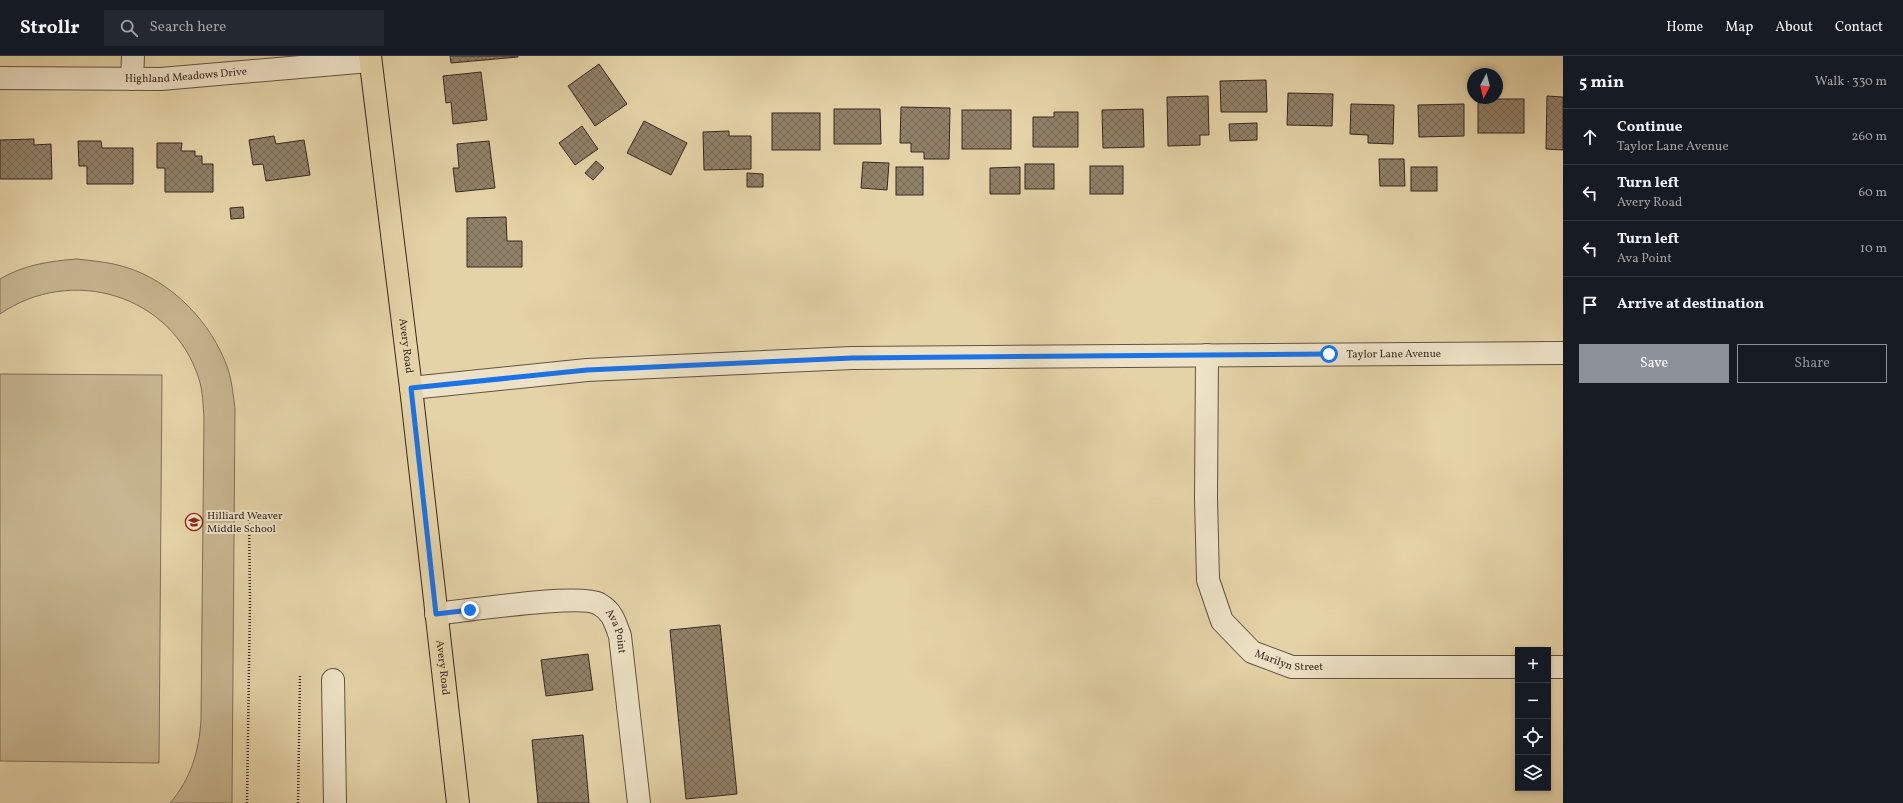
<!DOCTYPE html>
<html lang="en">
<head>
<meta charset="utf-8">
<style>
	body { margin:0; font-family:Vollkorn,serif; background:#242831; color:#f1f3f6 }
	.controls { position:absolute; right:12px; bottom:12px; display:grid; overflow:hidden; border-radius:0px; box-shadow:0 2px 6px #0003 }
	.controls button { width:36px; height:36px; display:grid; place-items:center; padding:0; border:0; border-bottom:1px solid #363941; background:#171b24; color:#f1f3f6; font:20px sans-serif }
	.compass { position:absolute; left:1467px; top:12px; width:36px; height:36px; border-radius:50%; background:#171b24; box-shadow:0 2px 6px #0003; rotate:187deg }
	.stop { position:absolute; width:12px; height:12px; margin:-9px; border:3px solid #1a73e8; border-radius:50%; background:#fff }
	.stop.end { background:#1a73e8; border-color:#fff; box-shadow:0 1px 4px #0008 }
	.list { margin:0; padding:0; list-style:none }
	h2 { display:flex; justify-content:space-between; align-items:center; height:52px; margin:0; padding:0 16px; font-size:17px }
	h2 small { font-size:13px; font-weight:400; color:#9ea1a6 }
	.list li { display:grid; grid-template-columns:26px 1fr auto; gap:12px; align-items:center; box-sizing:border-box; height:56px; padding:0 16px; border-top:1px solid #363941 }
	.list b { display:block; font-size:15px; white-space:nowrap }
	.list p { margin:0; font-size:13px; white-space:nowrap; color:#9ea1a6 }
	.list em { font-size:13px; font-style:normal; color:#9ea1a6 }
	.actions { display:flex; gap:8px; padding:12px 16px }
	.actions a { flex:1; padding:9px 0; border:1px solid #8c9099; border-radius:0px; text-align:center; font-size:14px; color:#8c9099 }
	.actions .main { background:#8c9099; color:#fff }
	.icon { flex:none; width:22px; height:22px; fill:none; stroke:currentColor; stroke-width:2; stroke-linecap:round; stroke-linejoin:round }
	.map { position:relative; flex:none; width:1563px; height:747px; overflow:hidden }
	header { display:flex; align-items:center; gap:24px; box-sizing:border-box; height:56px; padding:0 20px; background:#171b24; border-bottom:1px solid #363941 }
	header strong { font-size:19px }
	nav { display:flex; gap:22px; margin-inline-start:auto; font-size:14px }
	.search { width:280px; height:36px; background:#242831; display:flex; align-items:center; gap:10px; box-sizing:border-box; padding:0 14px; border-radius:0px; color:#9ea1a6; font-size:15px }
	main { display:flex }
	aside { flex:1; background:#171b24 }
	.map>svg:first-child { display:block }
	.pitch { fill:#c7b691; stroke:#7f6f5a }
	.building { fill:url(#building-cross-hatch); stroke:#372823 }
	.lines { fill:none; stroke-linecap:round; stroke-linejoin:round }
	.minor-casing { stroke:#625344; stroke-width:24 }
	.major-casing { stroke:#372823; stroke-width:24 }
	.path { stroke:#372823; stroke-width:2.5; stroke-dasharray:1 2; stroke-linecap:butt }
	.minor { stroke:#ede2c6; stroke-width:22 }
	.major { stroke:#e4d3a7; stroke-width:22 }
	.route { stroke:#1a73e8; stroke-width:5 }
	.labels { text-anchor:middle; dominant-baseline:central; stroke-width:4; stroke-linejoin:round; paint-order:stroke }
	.street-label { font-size:11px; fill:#372823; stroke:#ede2c6 }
	.poi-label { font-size:11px; fill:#372823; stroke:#ede2c6; text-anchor:start }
</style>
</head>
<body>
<header>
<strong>Strollr</strong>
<div class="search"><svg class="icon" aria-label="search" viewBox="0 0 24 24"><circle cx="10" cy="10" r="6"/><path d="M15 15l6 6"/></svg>Search here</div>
<nav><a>Home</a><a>Map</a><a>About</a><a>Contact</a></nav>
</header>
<main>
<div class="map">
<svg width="1563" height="747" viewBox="0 0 1563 747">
	<defs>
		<pattern id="building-cross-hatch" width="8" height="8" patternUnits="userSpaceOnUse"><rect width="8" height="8" fill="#918168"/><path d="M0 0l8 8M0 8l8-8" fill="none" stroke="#776a55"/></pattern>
	</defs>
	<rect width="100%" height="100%" fill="#e4d3a7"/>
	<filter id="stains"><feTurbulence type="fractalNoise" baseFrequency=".005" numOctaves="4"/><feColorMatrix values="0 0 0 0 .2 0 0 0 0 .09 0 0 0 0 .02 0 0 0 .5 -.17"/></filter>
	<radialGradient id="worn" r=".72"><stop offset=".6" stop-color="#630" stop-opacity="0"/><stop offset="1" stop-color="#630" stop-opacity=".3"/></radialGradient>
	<g class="pitch">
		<path d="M77 203C93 205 109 206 125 211 172 225 212 267 228 313 232 325 233 339 235 352L232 747H170C191 723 199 695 201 664L204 362C203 349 203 336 199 323 172 238 71 209 0 258V223C23 209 50 205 77 203Z"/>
		<polygon points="0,318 162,319 159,707 0,705"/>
	</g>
	<g class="building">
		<polygon points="450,0 518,0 518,1 451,7"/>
		<polygon points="599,8 627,48 595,70 568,30"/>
		<polygon points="481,16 487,64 453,68 451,46 446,47 443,20"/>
		<polygon points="1266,24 1267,56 1221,56 1220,25"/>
		<polygon points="1288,37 1333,38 1332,70 1287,69"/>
		<polygon points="1208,40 1209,79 1200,79 1200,89 1168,90 1167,41"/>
		<polygon points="1547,40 1563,41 1563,94 1546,93"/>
		<rect x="1478" y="43" width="46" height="34"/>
		<polygon points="1351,48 1394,49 1393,88 1368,87 1368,79 1350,78"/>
		<polygon points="1464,48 1464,80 1419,81 1418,49"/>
		<polygon points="901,51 950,52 949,103 924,103 924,96 911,96 911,87 900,87"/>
		<polygon points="834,53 880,53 881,88 834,88"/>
		<polygon points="1143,53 1144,91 1103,92 1102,54"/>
		<rect x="962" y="54" width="49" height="39"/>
		<polygon points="1054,56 1078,56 1078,91 1033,91 1033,61 1054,61"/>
		<rect x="772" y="57" width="48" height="37"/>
		<polygon points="644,65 687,87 671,119 627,97"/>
		<polygon points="1257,67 1257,84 1230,85 1229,68"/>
		<polygon points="582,70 598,93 575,109 559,87"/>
		<polygon points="729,75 729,80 751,80 751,113 704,114 703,76"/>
		<polygon points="274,80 276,88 304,84 310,119 266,125 263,108 253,109 249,84"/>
		<polygon points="34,83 34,89 51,88 52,123 0,123 0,84"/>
		<polygon points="78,85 101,85 102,92 133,92 133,128 87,128 87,110 79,110"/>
		<polygon points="489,85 495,132 456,136 453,112 459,112 457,88"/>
		<polygon points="157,87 182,87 181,95 195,95 195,100 202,100 202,108 213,108 213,136 165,136 165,112 157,112"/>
		<polygon points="1379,103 1404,103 1405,130 1380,130"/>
		<polygon points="596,105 604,112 593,124 585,117"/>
		<polygon points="863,106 889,107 887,134 861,132"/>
		<rect x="1025" y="108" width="29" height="25"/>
		<rect x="1090" y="110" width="33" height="28"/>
		<rect x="896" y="111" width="27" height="28"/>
		<polygon points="1020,111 1020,138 990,138 990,112"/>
		<rect x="1411" y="111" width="26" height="24"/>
		<polygon points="747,117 763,118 763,131 747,131"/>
		<polygon points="243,151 244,162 231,163 230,152"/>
		<polygon points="506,161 507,185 522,185 522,211 467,211 467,162"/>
		<polygon points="720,569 737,738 686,743 670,574"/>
		<polygon points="588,598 593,634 546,640 541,604"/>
		<polygon points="583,679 589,747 538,747 532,684"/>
	</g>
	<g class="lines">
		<defs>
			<g id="minor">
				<path id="s1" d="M0 22 161 23 370 5"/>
				<polyline points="132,23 133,0"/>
				<path id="s2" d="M1207 299 1206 442 1208 524 1222 565 1252 596 1292 611H1518"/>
				<path id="s3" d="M411 332 587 314 852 302 1563 297"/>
				<path id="s4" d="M436 558C465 555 580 537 599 548 612 555 615 566 620 580L639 747"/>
				<polyline points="1548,611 1563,611"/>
				<polyline points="333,624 335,747"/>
			</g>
			<g id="major">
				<path id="s5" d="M370 0 411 332 458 747"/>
			</g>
		</defs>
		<use href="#minor" class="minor-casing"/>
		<use href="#major" class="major-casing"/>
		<g class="path">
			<polyline points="247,747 250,544 249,462"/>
			<polyline points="298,747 300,620"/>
		</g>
		<use href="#minor" class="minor"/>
		<use href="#major" class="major"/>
	</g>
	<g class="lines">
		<polyline class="route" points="470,554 436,558 411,332 587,314 852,302 1329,298"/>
	</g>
	<defs>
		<symbol id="school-ring" viewBox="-11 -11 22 22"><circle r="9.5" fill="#ede2c6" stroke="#8f2418" stroke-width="1.5"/><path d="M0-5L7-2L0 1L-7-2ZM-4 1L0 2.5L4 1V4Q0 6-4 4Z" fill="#8f2418"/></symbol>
	</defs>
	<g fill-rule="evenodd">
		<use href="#school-ring" x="184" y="456" width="20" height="20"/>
	</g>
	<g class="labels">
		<g class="street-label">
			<text stroke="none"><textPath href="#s1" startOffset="186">Highland Meadows Drive</textPath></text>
			<text stroke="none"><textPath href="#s5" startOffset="292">Avery Road</textPath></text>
			<text stroke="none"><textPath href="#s3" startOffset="984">Taylor Lane Avenue</textPath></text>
			<text stroke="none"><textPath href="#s4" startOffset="198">Ava Point</textPath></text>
			<text stroke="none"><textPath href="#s2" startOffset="350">Marilyn Street</textPath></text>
			<text stroke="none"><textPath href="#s5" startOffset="616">Avery Road</textPath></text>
		</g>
		<g class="poi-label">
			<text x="207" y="460">Hilliard Weaver<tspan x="207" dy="13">Middle School</tspan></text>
		</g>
	</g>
	<rect width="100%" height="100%" filter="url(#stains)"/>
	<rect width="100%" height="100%" fill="url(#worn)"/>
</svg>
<div class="controls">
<button>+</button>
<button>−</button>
<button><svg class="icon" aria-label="locate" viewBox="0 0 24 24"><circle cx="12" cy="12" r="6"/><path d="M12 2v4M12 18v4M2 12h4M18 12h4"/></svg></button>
<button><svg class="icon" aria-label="layers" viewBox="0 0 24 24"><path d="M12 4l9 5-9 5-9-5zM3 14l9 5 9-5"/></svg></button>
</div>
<svg class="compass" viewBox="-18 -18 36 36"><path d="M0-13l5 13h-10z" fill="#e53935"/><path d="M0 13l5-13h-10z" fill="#9ea1a6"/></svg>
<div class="stop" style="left:1329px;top:298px"></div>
<div class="stop end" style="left:470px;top:554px"></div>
</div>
<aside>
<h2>5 min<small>Walk · 330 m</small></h2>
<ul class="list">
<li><svg class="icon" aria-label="ahead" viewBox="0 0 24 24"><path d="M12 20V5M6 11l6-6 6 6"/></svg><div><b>Continue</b><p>Taylor Lane Avenue</p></div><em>260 m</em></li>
<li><svg class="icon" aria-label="left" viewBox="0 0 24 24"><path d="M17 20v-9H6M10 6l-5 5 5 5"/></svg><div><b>Turn left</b><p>Avery Road</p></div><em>60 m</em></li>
<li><svg class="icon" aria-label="left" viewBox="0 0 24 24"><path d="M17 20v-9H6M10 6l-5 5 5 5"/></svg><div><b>Turn left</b><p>Ava Point</p></div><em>10 m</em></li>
<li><svg class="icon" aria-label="arrive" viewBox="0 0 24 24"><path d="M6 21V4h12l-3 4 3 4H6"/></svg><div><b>Arrive at destination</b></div></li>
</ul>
<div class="actions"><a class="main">Save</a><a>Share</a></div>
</aside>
</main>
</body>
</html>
